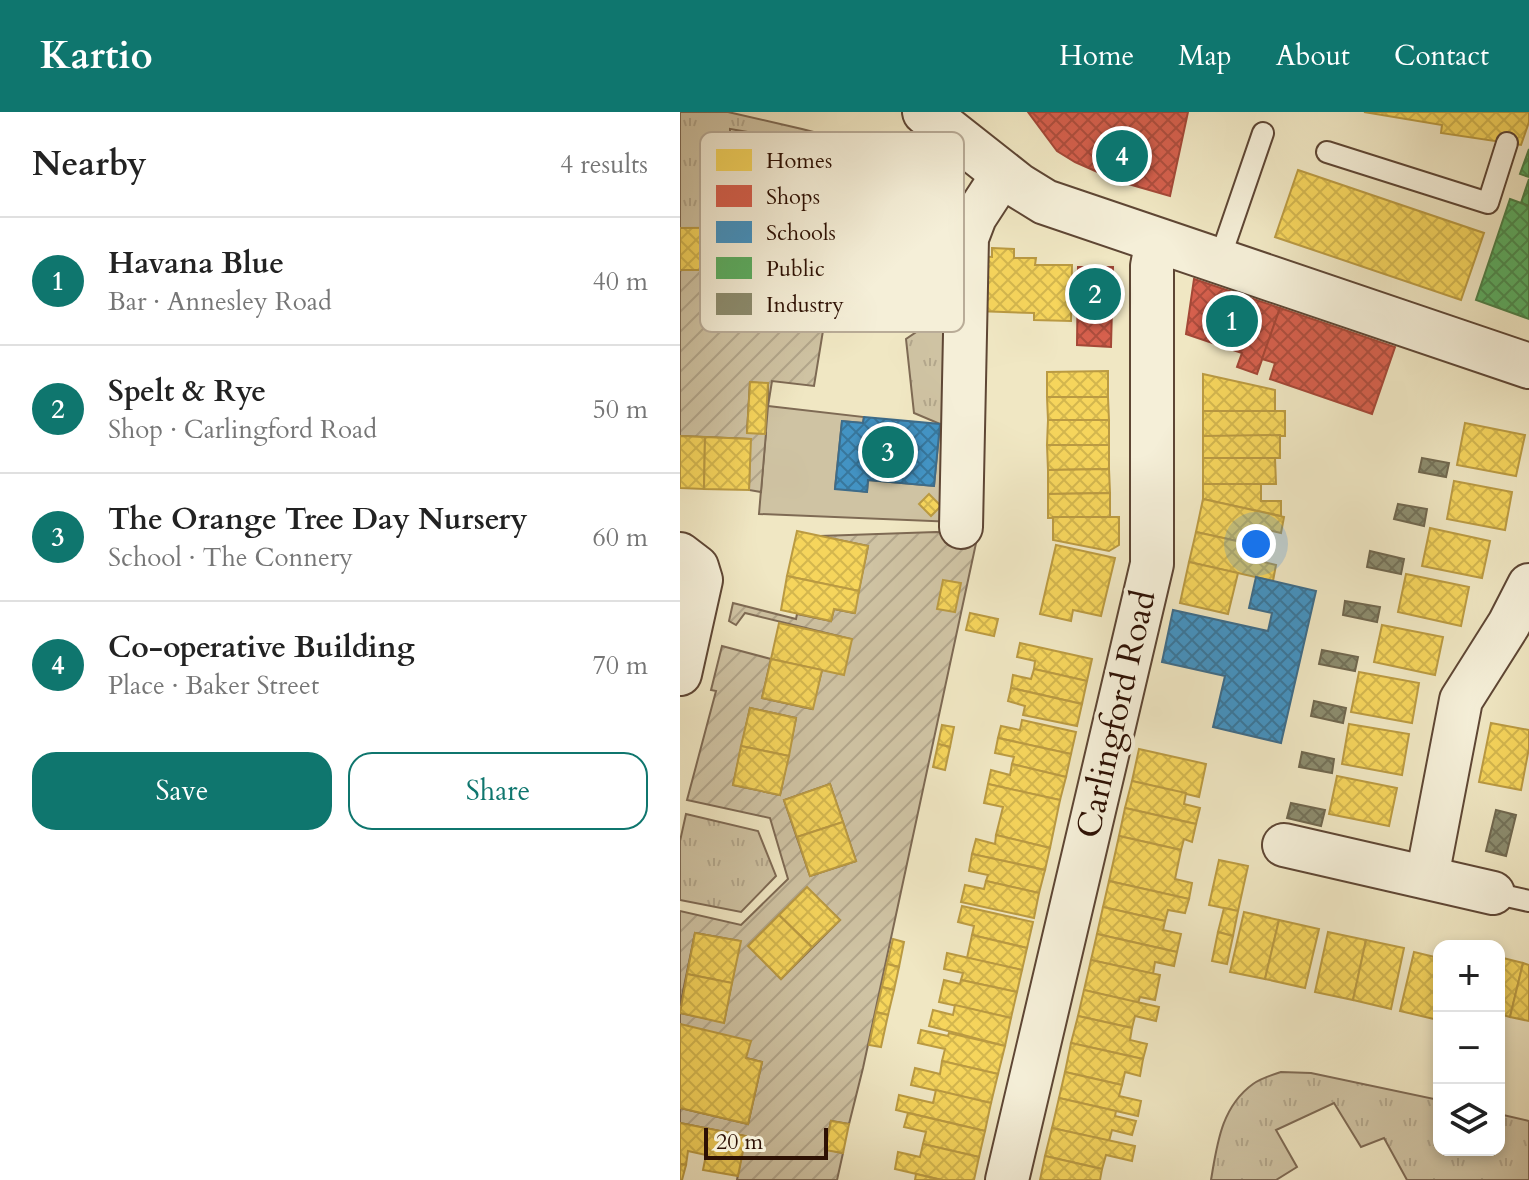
<!DOCTYPE html>
<html lang="en">
<head>
<meta charset="utf-8">
<style>
	body { margin:0; font-family:Cardo,serif; background:#f6f6f6; color:#222 }
	.controls { position:absolute; right:24px; bottom:24px; display:grid; overflow:hidden; border-radius:16px; box-shadow:0 4px 12px #0003 }
	.controls button { width:72px; height:72px; display:grid; place-items:center; padding:0; border:0; border-bottom:2px solid #e0e0e0; background:#fff; color:#222; font:40px sans-serif }
	.scale { position:absolute; left:24px; bottom:20px; width:124px; box-sizing:border-box; padding-left:8px; border:4px solid #2e1104; border-top:0; font-size:22px; line-height:28px; white-space:nowrap; color:#2e1104; -webkit-text-stroke:6px #f5efd8; paint-order:stroke }
	.you { position:absolute; left:576px; top:432px; width:28px; height:28px; margin:-20px; border:6px solid #fff; border-radius:50%; background:#1a73e8; box-shadow:0 0 0 12px #1a73e833 }
	.badge { display:grid; place-items:center; width:52px; height:52px; border-radius:50%; background:#0f766e; color:#fff; font-size:26px; font-weight:700 }
	.pin { position:absolute; translate:-50% -50%; border:4px solid #fff; box-shadow:0 2px 8px #0006 }
	.list { margin:0; padding:0; list-style:none }
	h2 { display:flex; justify-content:space-between; align-items:center; height:104px; margin:0; padding:0 32px; font-size:34px }
	h2 small { font-size:26px; font-weight:400; color:#767676 }
	.list li { display:grid; grid-template-columns:52px 1fr auto; gap:24px; align-items:center; box-sizing:border-box; height:128px; padding:0 32px; border-top:2px solid #e0e0e0 }
	.list b { display:block; font-size:30px; white-space:nowrap }
	.list p { margin:0; font-size:26px; white-space:nowrap; color:#767676 }
	.list em { font-size:26px; font-style:normal; color:#767676 }
	.actions { display:flex; gap:16px; padding:24px 32px }
	.actions a { flex:1; padding:18px 0; border:2px solid #0f766e; border-radius:24px; text-align:center; font-size:28px; color:#0f766e }
	.actions .main { background:#0f766e; color:#fff }
	.icon { flex:none; width:44px; height:44px; fill:none; stroke:currentColor; stroke-width:2; stroke-linecap:round; stroke-linejoin:round }
	.map { position:relative; flex:none; width:849px; height:1068px; overflow:hidden }
	header { display:flex; align-items:center; gap:48px; box-sizing:border-box; height:112px; padding:0 40px; background:#0f766e; color:#fff }
	header strong { font-size:38px }
	nav { display:flex; gap:44px; margin-inline-start:auto; font-size:28px }
	main { display:flex }
	aside { flex:1; background:#fff }
	.map>svg:first-child { display:block }
	.grass { fill:url(#grass-tufts); stroke:#7e6a54; stroke-width:2 }
	.park { fill:#cfc3a3; stroke:#7e6a54; stroke-width:2 }
	.garden { fill:url(#garden-furrows); stroke:#7e6a54; stroke-width:2; fill-rule:evenodd }
	.homes { fill:url(#homes-cross-hatch); stroke:#ba9a42; stroke-width:2 }
	.shops { fill:url(#shops-cross-hatch); stroke:#a44837; stroke-width:2 }
	.schools { fill:url(#schools-cross-hatch); stroke:#3d6c8a; stroke-width:2 }
	.public { fill:url(#public-cross-hatch); stroke:#4d7f45; stroke-width:2 }
	.industry { fill:url(#industry-cross-hatch); stroke:#70674e; stroke-width:2 }
	.lines { fill:none; stroke-linecap:round; stroke-linejoin:round }
	.service-casing { stroke:#5e4634; stroke-width:24 }
	.minor-casing { stroke:#5e4634; stroke-width:46 }
	.tertiary-casing { stroke:#5e4634; stroke-width:48 }
	.service { stroke:#f5efd8; stroke-width:20 }
	.minor { stroke:#f5efd8; stroke-width:42 }
	.tertiary { stroke:#f5efd8; stroke-width:44 }
	.labels { text-anchor:middle; dominant-baseline:central; stroke-width:8; stroke-linejoin:round; paint-order:stroke }
	.street-label { font-size:34px; fill:#2e1104; stroke:#f5efd8 }
	.key { fill:#f5efd8; stroke:#b9ac98; stroke-width:2 }
	.key-label { font-size:22px; fill:#2e1104 }
</style>
</head>
<body>
<header>
<strong>Kartio</strong>
<nav><a>Home</a><a>Map</a><a>About</a><a>Contact</a></nav>
</header>
<main>
<aside>
<h2>Nearby<small>4 results</small></h2>
<ul class="list">
<li><span class="badge">1</span><div><b>Havana Blue</b><p>Bar · Annesley Road</p></div><em>40 m</em></li>
<li><span class="badge">2</span><div><b>Spelt &amp; Rye</b><p>Shop · Carlingford Road</p></div><em>50 m</em></li>
<li><span class="badge">3</span><div><b>The Orange Tree Day Nursery</b><p>School · The Connery</p></div><em>60 m</em></li>
<li><span class="badge">4</span><div><b>Co-operative Building</b><p>Place · Baker Street</p></div><em>70 m</em></li>
</ul>
<div class="actions"><a class="main">Save</a><a>Share</a></div>
</aside>
<div class="map">
<svg width="849" height="1068" viewBox="0 0 849 1068">
	<defs>
		<pattern id="grass-tufts" width="24" height="20" patternUnits="userSpaceOnUse" patternTransform="scale(2)"><rect width="24" height="20" fill="#cfc3a3"/><path d="M3 7l-1-3M5 7V3M7 7l1-3M15 17l-1-3M17 17v-4M19 17l1-3" fill="none" stroke="#b2a68b"/></pattern>
		<pattern id="garden-furrows" width="10" height="10" patternUnits="userSpaceOnUse" patternTransform="scale(2)"><rect width="10" height="10" fill="#cfc3a3"/><path d="M-1 1l2-2M0 10L10 0M9 11l2-2" fill="none" stroke="#b2a68b"/></pattern>
		<pattern id="homes-cross-hatch" width="8" height="8" patternUnits="userSpaceOnUse" patternTransform="scale(2)"><rect width="8" height="8" fill="#f6d55c"/><path d="M0 0l8 8M0 8l8-8" fill="none" stroke="#d3b64e"/></pattern>
		<pattern id="shops-cross-hatch" width="8" height="8" patternUnits="userSpaceOnUse" patternTransform="scale(2)"><rect width="8" height="8" fill="#d6604d"/><path d="M0 0l8 8M0 8l8-8" fill="none" stroke="#ae4e3e"/></pattern>
		<pattern id="schools-cross-hatch" width="8" height="8" patternUnits="userSpaceOnUse" patternTransform="scale(2)"><rect width="8" height="8" fill="#4393c3"/><path d="M0 0l8 8M0 8l8-8" fill="none" stroke="#38779c"/></pattern>
		<pattern id="public-cross-hatch" width="8" height="8" patternUnits="userSpaceOnUse" patternTransform="scale(2)"><rect width="8" height="8" fill="#5aae61"/><path d="M0 0l8 8M0 8l8-8" fill="none" stroke="#4b8c4e"/></pattern>
		<pattern id="industry-cross-hatch" width="8" height="8" patternUnits="userSpaceOnUse" patternTransform="scale(2)"><rect width="8" height="8" fill="#8c8c6e"/><path d="M0 0l8 8M0 8l8-8" fill="none" stroke="#737158"/></pattern>
	</defs>
	<rect width="100%" height="100%" fill="#f0e7c3"/>
	<filter id="stains"><feTurbulence type="fractalNoise" baseFrequency=".0025" numOctaves="4"/><feColorMatrix values="0 0 0 0 .2 0 0 0 0 .09 0 0 0 0 .02 0 0 0 .5 -.17"/></filter>
	<radialGradient id="worn" r=".72"><stop offset=".6" stop-color="#630" stop-opacity="0"/><stop offset="1" stop-color="#630" stop-opacity=".3"/></radialGradient>
	<g class="grass">
		<polygon points="0,0 48,0 122,17 200,37 255,66 203,70 185,67 176,55 174,38 50,17 51,116 0,116"/>
		<polygon points="266,200 275,313 260,312 234,301 226,227"/>
		<polygon points="6,702 78,719 96,764 61,800 0,788 0,729"/>
		<path d="M601 960 631 961 759 988V1038H819V1002L849 1009V1068H727L704 1026 681 1035 654 991 596 1018 617 1055 596 1068H531C537 1033 541 995 573 972 581 966 592 963 601 960Z"/>
	</g>
	<polygon class="park" points="88,294 184,305 183,311 162,309 155,376 187,380 188,368 254,374 260,312 275,313 275,410 79,402"/>
	<g class="garden">
		<polygon points="211,132 205,184 148,188 134,274 92,269 88,294 88,272 70,270 67,320 86,321 81,380 69,378 70,327 0,324 0,158 196,158 197,134"/>
		<path d="M256 420 298 422 183 956 169 1012 151 1009 145 1037 163 1041 157 1068H57L65 1024 0 1011V996L68 1012 82 950 66 946 0 912V901L44 910 60 829 15 821 0 894V799L61 813 108 767 90 706 7 688 36 579 31 578 42 534 91 547 82 586 132 597 142 558 171 527 65 501 56 513 49 509 53 491 116 507 117 502 151 509 154 497 174 501 188 434 140 424ZM70 596 116 606 100 683 53 673ZM150 672 176 749 130 764 104 688ZM127 776 160 808 101 867 69 834Z"/>
	</g>
	<g class="homes">
		<polygon points="684,0 849,0 849,10 841,33 761,21 762,13"/>
		<polygon points="618,58 804,121 781,188 595,125"/>
		<polygon points="197,115 197,158 0,158 0,116"/>
		<polygon points="312,136 334,137 334,146 356,146 355,153 392,153 391,209 354,208 354,201 296,199 297,144 312,145"/>
		<polygon points="428,259 428,285 367,285 367,260"/>
		<polygon points="523,262 595,278 595,300 523,299"/>
		<polygon points="70,270 88,271 85,322 67,321"/>
		<polygon points="367,285 428,285 429,308 368,308"/>
		<rect x="523" y="299" width="82" height="25"/>
		<polygon points="368,308 429,308 429,333 367,333"/>
		<polygon points="785,311 845,323 836,364 777,353"/>
		<polygon points="600,323 600,346 523,346 523,324"/>
		<polygon points="0,324 25,325 24,377 0,376"/>
		<polygon points="25,325 71,327 69,378 24,377"/>
		<polygon points="367,333 429,333 429,357 368,358"/>
		<polygon points="523,346 595,346 596,372 523,372"/>
		<polygon points="429,357 430,381 368,382 368,358"/>
		<polygon points="774,369 832,380 825,418 767,407"/>
		<polygon points="523,372 581,372 581,389 601,389 601,404 523,387"/>
		<polygon points="430,381 430,405 368,406 368,382"/>
		<polygon points="249,382 261,394 251,404 239,392"/>
		<polygon points="523,387 604,405 601,421 570,414 566,431 516,420"/>
		<polygon points="373,405 439,405 439,433 429,439 373,428"/>
		<polygon points="750,416 810,429 802,466 742,454"/>
		<polygon points="117,419 188,434 179,479 107,464"/>
		<polygon points="516,420 566,431 563,445 596,453 593,469 509,450"/>
		<polygon points="376,433 435,446 421,504 393,498 391,509 360,502"/>
		<polygon points="509,450 558,461 548,502 500,491"/>
		<polygon points="726,462 789,475 781,514 718,500"/>
		<polygon points="107,464 179,479 175,501 154,497 151,509 101,498"/>
		<polygon points="263,468 281,471 275,500 257,497"/>
		<polygon points="290,501 318,507 314,524 286,518"/>
		<polygon points="99,511 172,527 164,563 91,547"/>
		<polygon points="702,513 763,525 755,563 694,550"/>
		<polygon points="340,531 412,547 407,569 354,557 355,549 337,545"/>
		<polygon points="91,547 142,558 133,597 82,586"/>
		<polygon points="354,557 407,569 402,592 331,576 333,563 351,567"/>
		<polygon points="679,560 739,571 732,611 671,600"/>
		<polygon points="331,576 402,592 397,614 343,603 345,594 328,589"/>
		<polygon points="70,596 116,606 109,644 61,634"/>
		<polygon points="342,608 396,620 391,642 318,626 321,614 340,618"/>
		<polygon points="811,611 849,618 849,636 841,678 799,670"/>
		<polygon points="669,612 729,622 722,663 662,652"/>
		<polygon points="262,613 274,615 270,635 258,632"/>
		<polygon points="318,626 391,642 386,665 332,652 334,645 315,641"/>
		<polygon points="258,632 270,635 265,658 253,655"/>
		<polygon points="61,634 109,644 100,683 53,673"/>
		<polygon points="459,637 526,652 519,685 452,669"/>
		<polygon points="332,652 386,665 380,688 308,672 311,658 330,663"/>
		<polygon points="657,664 717,676 709,714 649,702"/>
		<polygon points="452,669 506,681 504,692 520,696 516,712 445,696"/>
		<polygon points="150,672 163,710 117,725 104,688"/>
		<polygon points="308,672 380,688 370,736 316,723 323,695 304,691"/>
		<polygon points="445,696 516,712 512,730 504,727 501,738 439,724"/>
		<polygon points="163,710 176,749 130,764 117,725"/>
		<polygon points="316,723 370,736 365,758 292,742 296,727 315,732"/>
		<polygon points="439,724 501,738 495,767 512,771 509,787 429,769"/>
		<polygon points="292,742 365,758 359,781 306,769 308,763 289,759"/>
		<polygon points="539,748 568,754 558,799 529,793"/>
		<polygon points="306,769 359,781 354,806 281,790 285,773 304,777"/>
		<polygon points="429,769 509,787 505,801 488,798 485,809 423,795"/>
		<polygon points="127,775 160,808 132,835 99,803"/>
		<polygon points="282,794 353,810 347,836 292,823 294,814 278,810"/>
		<polygon points="423,795 485,809 483,818 501,822 497,840 417,822"/>
		<polygon points="544,796 558,799 553,824 538,820"/>
		<polygon points="564,800 599,808 585,867 550,860"/>
		<polygon points="99,803 132,835 101,867 68,834"/>
		<polygon points="599,808 639,817 625,876 585,867"/>
		<polygon points="538,820 553,824 547,852 532,849"/>
		<polygon points="648,820 686,828 673,888 635,880"/>
		<polygon points="15,821 61,829 52,871 7,862"/>
		<polygon points="417,822 497,840 494,854 475,850 473,862 411,848"/>
		<polygon points="292,823 347,836 342,858 287,846"/>
		<polygon points="213,827 224,830 219,855 207,852"/>
		<polygon points="686,828 724,836 711,897 673,888"/>
		<polygon points="734,840 759,846 758,908 720,899"/>
		<polygon points="267,841 342,858 337,880 281,868 283,861 264,857"/>
		<polygon points="819,845 843,851 830,905 819,902"/>
		<polygon points="411,848 480,863 475,888 460,885 458,891 404,878"/>
		<polygon points="843,851 849,853 849,909 830,905"/>
		<polygon points="207,852 219,855 214,878 202,875"/>
		<polygon points="7,862 52,871 44,911 0,901"/>
		<polygon points="264,868 280,872 281,868 337,880 331,906 259,890"/>
		<polygon points="202,875 214,878 208,903 196,900"/>
		<polygon points="404,878 479,895 476,909 455,904 452,916 398,904"/>
		<polygon points="275,893 331,906 325,934 249,914 253,898 273,903"/>
		<polygon points="196,900 208,903 201,935 189,933"/>
		<polygon points="398,904 452,916 450,928 467,932 463,947 391,931"/>
		<polygon points="0,912 71,929 66,946 82,950 68,1012 0,996"/>
		<polygon points="241,918 268,924 269,921 325,934 318,962 262,949 265,937 238,931"/>
		<polygon points="391,931 463,947 460,964 445,960 442,973 385,960"/>
		<polygon points="262,949 318,962 311,991 231,973 235,956 260,962"/>
		<polygon points="385,960 442,973 439,984 461,989 458,1004 379,986"/>
		<polygon points="256,978 311,991 305,1019 216,998 219,983 253,991"/>
		<polygon points="379,986 436,999 435,1004 456,1009 452,1023 432,1018 429,1029 372,1016"/>
		<polygon points="228,1001 305,1019 299,1045 243,1032 246,1020 224,1015"/>
		<polygon points="151,1009 169,1012 163,1041 145,1038"/>
		<polygon points="0,1011 66,1024 58,1064 23,1058 26,1043 8,1039 6,1053 0,1052"/>
		<polygon points="372,1016 455,1034 452,1049 426,1043 422,1057 365,1044"/>
		<polygon points="243,1032 299,1045 294,1068 262,1068 215,1057 218,1040 240,1045"/>
		<polygon points="365,1044 422,1057 420,1068 360,1068"/>
		<polygon points="0,1052 6,1053 2,1068 0,1068"/>
		<polygon points="236,1062 262,1068 235,1068"/>
	</g>
	<g class="shops">
		<polygon points="348,0 508,0 490,84 438,69 395,50 377,39"/>
		<polygon points="398,155 433,155 431,235 397,233"/>
		<polygon points="514,167 600,196 577,262 557,255 562,241 506,222"/>
		<polygon points="600,196 715,235 692,302 590,267 595,251 582,247"/>
	</g>
	<g class="schools">
		<polygon points="184,305 260,312 254,374 188,368 187,380 155,377 162,309 183,311"/>
		<polygon points="576,465 636,479 601,631 533,615 545,564 482,550 493,498 588,519 592,501 569,496"/>
	</g>
	<g class="public">
		<polygon points="849,37 849,65 840,62"/>
		<polygon points="849,67 849,94 841,91"/>
		<polygon points="830,87 849,94 849,207 796,188"/>
	</g>
	<g class="industry">
		<polygon points="742,346 769,351 766,365 739,360"/>
		<polygon points="718,392 747,397 744,414 714,407"/>
		<polygon points="690,439 724,447 721,462 687,455"/>
		<polygon points="665,489 700,495 697,510 663,503"/>
		<polygon points="642,538 678,545 675,559 639,552"/>
		<polygon points="634,589 666,596 663,611 631,604"/>
		<polygon points="622,640 654,647 652,661 619,655"/>
		<polygon points="611,691 645,698 641,714 607,706"/>
		<polygon points="816,698 836,703 826,744 806,739"/>
	</g>
	<g class="lines">
		<defs>
			<g id="service">
				<polyline points="647,40 808,91 827,31"/>
				<polyline points="50,74 260,83 295,105"/>
				<polyline points="539,149 583,21"/>
				<polyline points="813,781 849,789"/>
			</g>
			<g id="minor">
				<polyline points="281,415 287,126 295,105 323,62"/>
				<polyline points="0,442 17,455 21,468 0,562"/>
				<polyline points="604,733 813,781"/>
				<polyline points="747,765 781,588 829,512 849,473"/>
				<polyline points="327,1068 472,452 472,154 477,128"/>
			</g>
			<polyline id="tertiary" points="245,0 339,74 365,90 849,254"/>
		</defs>
		<use href="#service" class="service-casing"/>
		<use href="#minor" class="minor-casing"/>
		<use href="#tertiary" class="tertiary-casing"/>
		<use href="#service" class="service"/>
		<use href="#minor" class="minor"/>
		<use href="#tertiary" class="tertiary"/>
	</g>
	<g class="labels">
		<g class="street-label">
			<text transform="translate(436 602) rotate(-77)">Carlingford Road</text>
		</g>
	</g>
	<rect x="20" y="20" width="264" height="200" rx="12" class="key"/>
	<rect x="36" y="37" width="36" height="22" fill="#f6d55c"/>
	<rect x="36" y="73" width="36" height="22" fill="#d6604d"/>
	<rect x="36" y="109" width="36" height="22" fill="#4393c3"/>
	<rect x="36" y="145" width="36" height="22" fill="#5aae61"/>
	<rect x="36" y="181" width="36" height="22" fill="#8c8c6e"/>
	<g class="key-label">
		<text x="86" y="56">Homes</text>
		<text x="86" y="92">Shops</text>
		<text x="86" y="128">Schools</text>
		<text x="86" y="164">Public</text>
		<text x="86" y="200">Industry</text>
	</g>
	<rect width="100%" height="100%" filter="url(#stains)"/>
	<rect width="100%" height="100%" fill="url(#worn)"/>
</svg>
<div class="controls">
<button>+</button>
<button>−</button>
<button><svg class="icon" aria-label="layers" viewBox="0 0 24 24"><path d="M12 4l9 5-9 5-9-5zM3 14l9 5 9-5"/></svg></button>
</div>
<div class="scale">20 m</div>
<div class="you"></div>
<div class="pin badge" style="left:552px;top:209px">1</div>
<div class="pin badge" style="left:415px;top:182px">2</div>
<div class="pin badge" style="left:208px;top:340px">3</div>
<div class="pin badge" style="left:442px;top:44px">4</div>
</div>
</main>
</body>
</html>
